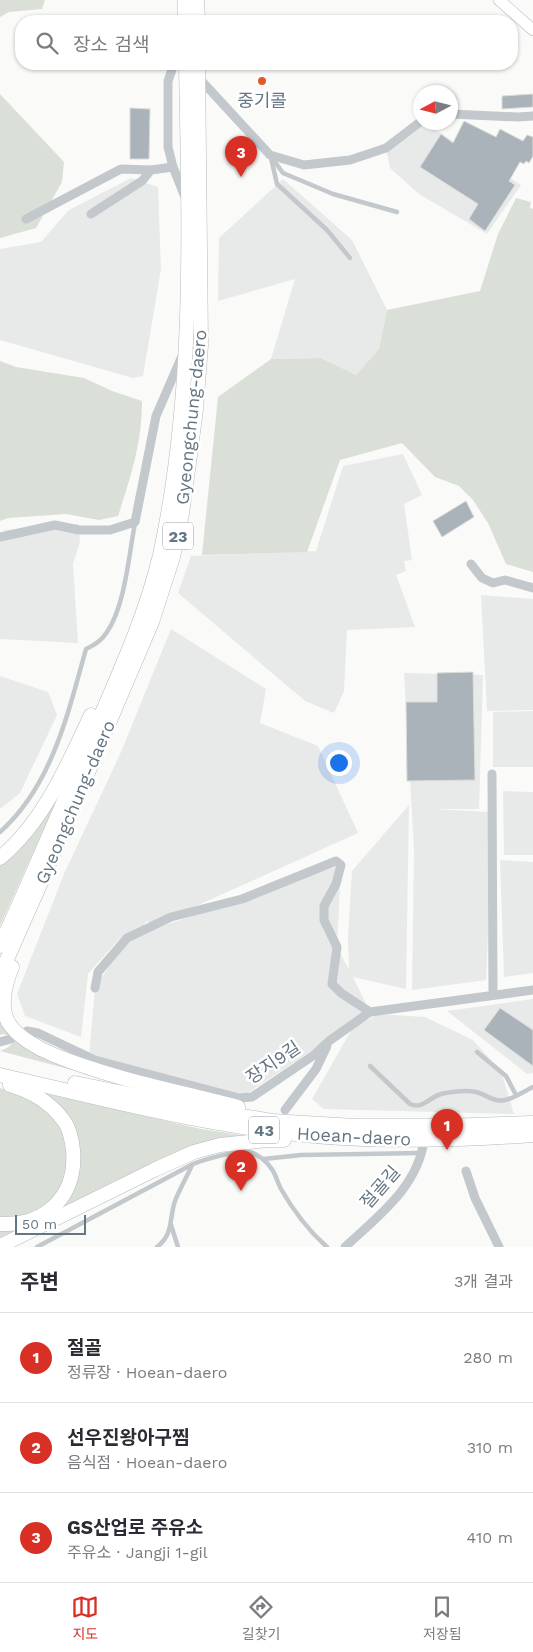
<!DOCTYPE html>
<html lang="ko">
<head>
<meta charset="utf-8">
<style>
	body { margin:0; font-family:"Work Sans","Noto Sans KR",sans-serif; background:#f7f7f7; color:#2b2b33 }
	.compass { position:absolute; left:413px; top:85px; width:45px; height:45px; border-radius:50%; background:#fff; box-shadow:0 1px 4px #0004; rotate:263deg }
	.scale { position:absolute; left:15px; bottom:12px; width:71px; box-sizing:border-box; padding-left:5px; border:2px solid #657683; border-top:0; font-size:14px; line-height:18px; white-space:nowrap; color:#657683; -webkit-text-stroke:4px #fff; paint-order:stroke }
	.you { position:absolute; left:338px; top:762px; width:18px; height:18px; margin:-12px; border:4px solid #fff; border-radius:50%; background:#1a73e8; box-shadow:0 0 0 8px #1a73e833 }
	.badge { display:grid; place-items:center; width:32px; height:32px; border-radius:50%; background:#d93025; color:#fff; font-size:16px; font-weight:700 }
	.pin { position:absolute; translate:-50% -41px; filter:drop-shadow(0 1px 2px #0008) }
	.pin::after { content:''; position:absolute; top:26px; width:18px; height:15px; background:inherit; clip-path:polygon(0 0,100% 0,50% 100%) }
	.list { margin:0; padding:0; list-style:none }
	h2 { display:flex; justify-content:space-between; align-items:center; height:65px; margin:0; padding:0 20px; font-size:21px }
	h2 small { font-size:16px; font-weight:400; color:#7c7c81 }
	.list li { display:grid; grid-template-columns:32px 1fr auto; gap:15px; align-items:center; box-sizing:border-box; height:90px; padding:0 20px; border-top:1px solid #e1e1e2 }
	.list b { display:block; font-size:19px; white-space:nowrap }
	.list p { margin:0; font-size:16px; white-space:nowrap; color:#7c7c81 }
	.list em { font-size:16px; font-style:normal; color:#7c7c81 }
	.icon { flex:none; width:28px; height:28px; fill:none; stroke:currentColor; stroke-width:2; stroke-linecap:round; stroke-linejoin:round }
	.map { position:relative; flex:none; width:533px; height:1247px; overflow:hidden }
	.search { position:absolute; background:#fff; box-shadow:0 1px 4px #0004; left:15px; right:15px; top:15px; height:55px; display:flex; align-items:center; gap:12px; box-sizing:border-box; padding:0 18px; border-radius:20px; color:#7c7c81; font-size:19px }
	.sheet { height:335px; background:#fff }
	nav { display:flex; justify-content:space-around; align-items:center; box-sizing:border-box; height:70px; border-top:1px solid #e1e1e2; background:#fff; font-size:14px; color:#7c7c81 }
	nav a { display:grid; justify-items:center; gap:2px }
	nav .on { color:#d93025 }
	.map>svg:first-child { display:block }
	.built { fill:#e8e9e9 }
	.green { fill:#dadfd7 }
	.building { fill:#aab3b9; stroke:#dcdcda }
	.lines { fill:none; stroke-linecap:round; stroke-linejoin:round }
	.secondary-casing { stroke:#b3babf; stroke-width:12 }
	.primary-casing { stroke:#b5babe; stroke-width:15 }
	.lane { stroke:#c3c8cc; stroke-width:4.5 }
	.street { stroke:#c3c8cc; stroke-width:9 }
	.secondary { stroke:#fff; stroke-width:11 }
	.primary { stroke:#fff; stroke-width:14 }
	.poi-dot { fill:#e4572e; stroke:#fff; stroke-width:2 }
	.labels { text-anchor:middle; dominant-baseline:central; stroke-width:5; stroke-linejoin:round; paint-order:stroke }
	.shield { fill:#fff; stroke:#939fa8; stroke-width:1 }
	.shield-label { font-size:16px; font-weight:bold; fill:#657683 }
	.poi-label { font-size:18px; fill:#657683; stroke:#fff }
	.street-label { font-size:18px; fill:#657683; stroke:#fff }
</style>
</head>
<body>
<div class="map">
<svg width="533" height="1247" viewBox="0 0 533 1247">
	<rect width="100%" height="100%" fill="#fafaf8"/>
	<g class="built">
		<polygon points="420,122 425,123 521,185 487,234 419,194 390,168 386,148"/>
		<polygon points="131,178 158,187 161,269 143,376 133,378 0,340 0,249 41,242 69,210"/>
		<polygon points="283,179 352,240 387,310 379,349 356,375 321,358 271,359 295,279 218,301 219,238"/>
		<polygon points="403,454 422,495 404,504 412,560 404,561 406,571 396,575 415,627 347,630 344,691 334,713 305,701 178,593 191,556 316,551 343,466"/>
		<polygon points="78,524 80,542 73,564 78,643 0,639 0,533 6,530"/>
		<polygon points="481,595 533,599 533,710 487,711"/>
		<polygon points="171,629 266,689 260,723 318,746 358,833 154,925 146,921 144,925 120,938 88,974 81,1037 25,1016 17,994 64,874 121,752"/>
		<polygon points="404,673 483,675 479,809 434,809 489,812 489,910 486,980 412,990 414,849"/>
		<polygon points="0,676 48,692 57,715 20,793 0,809"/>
		<polygon points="533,711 533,767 493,767 493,712"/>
		<polygon points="503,791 533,792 533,855 504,855"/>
		<polygon points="409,805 406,989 353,977 370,1012 242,1097 89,1057 95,988 127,938 341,865 337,947 349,970 348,936 352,871"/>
		<polygon points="500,860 533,862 533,973 504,977"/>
		<polygon points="533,999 533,1073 527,1074 447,1011"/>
		<polygon points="378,1014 425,1017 473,1040 501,1071 514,1114 324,1109 312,1099 352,1029"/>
	</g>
	<g class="green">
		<polygon points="0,0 45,0 42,9 9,12 0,17"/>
		<polygon points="0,94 64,162 62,182 36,228 0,238"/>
		<polygon points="516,198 531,202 530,208 533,209 533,572 506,564 488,523 473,500 459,486 435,477 402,443 340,460 307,552 202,555 218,397 271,359 321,358 356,375 379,349 387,310 480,291 498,234"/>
		<path d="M0 361 16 367 84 378 112 391 142 401C142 443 131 476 118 516L99 520 66 514 8 518 0 521Z"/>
		<polygon points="75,759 0,926 0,865 22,844"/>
		<polygon points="0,1010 2,1023 107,1079 0,1051 7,1048 13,1043 10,1036 3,1034 0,1035"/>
		<path d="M0 1088C10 1092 32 1096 40 1103 51 1112 64 1129 67 1144 73 1169 62 1202 38 1213 27 1218 12 1218 0 1221Z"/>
		<polygon points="39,1092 201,1129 247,1136 0,1241 0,1229 41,1222 73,1191 78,1168 78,1148"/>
	</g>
	<g class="building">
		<polygon points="533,94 533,107 502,109 502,96"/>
		<polygon points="130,108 150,109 149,159 130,159"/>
		<polygon points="464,121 496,137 500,129 523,141 527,135 533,137 533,156 529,163 526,161 524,164 520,162 509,181 515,185 485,231 469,219 478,204 420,167 441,134 453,143"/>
		<polygon points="466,501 474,517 442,537 433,521"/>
		<polygon points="473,672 475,780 407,781 406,702 437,702 437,673"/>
		<polygon points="500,1008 533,1030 533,1066 484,1030"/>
	</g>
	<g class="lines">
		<defs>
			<polyline id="secondary" points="499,0 533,30"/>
			<g id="primary">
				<polyline points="185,0 185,21"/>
				<polyline points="197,0 198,21"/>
				<path d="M0 858C44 821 67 766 91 715"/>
				<path d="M0 946C33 874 64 800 96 727 120 671 146 614 160 555 195 394 189 227 186 64"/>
				<path d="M12 967C5 984 0 1005 8 1022 17 1037 39 1049 54 1055 113 1079 177 1091 238 1107"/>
				<polyline points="0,975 43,878 152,622 173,557 182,513 189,463 196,409 201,345 198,64"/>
				<path d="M0 1075C95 1097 190 1122 286 1133 368 1143 451 1141 533 1135"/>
				<polyline points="75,1083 208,1110 272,1121 355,1126 445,1126 533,1123"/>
				<path d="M0 1224C46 1226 77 1196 73 1150 72 1141 70 1129 64 1121 51 1103 31 1091 10 1085"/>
				<polyline points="0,1246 154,1170 194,1152 220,1145 268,1140 284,1140"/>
			</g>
		</defs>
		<use href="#secondary" class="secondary-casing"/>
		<use href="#primary" class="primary-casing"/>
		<g class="lane">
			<polyline points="271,158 277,184 327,230 350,258"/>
			<polyline points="272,158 283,173 333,194 397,212"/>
			<path d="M0 832C52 786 68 713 86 649 95 645 102 640 107 632 125 606 129 554 135 523"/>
			<polyline points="477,1052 506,1076 516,1095"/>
			<path d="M370 1066 410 1104C422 1110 430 1097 441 1094 451 1092 466 1090 476 1092 485 1094 495 1103 505 1100 515 1098 524 1091 533 1087"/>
			<polyline points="264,1159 301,1155 422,1153"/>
			<polyline points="171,1225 178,1247"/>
			<path d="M37 1247 193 1164C206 1159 237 1150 250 1152 258 1154 267 1162 271 1168 276 1174 277 1182 281 1189 293 1210 309 1231 327 1247"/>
			<path d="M157 1247C174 1234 169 1218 175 1201 180 1188 187 1177 192 1165"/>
		</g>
		<g class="street">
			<polyline points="174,64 168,81 168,147 173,167 185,197"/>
			<polyline points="199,78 270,155 304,165 350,160 386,148 420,122"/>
			<polyline points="450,114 518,117 533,116"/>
			<polyline points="91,214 142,181 151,170 173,167"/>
			<polyline points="26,219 121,169 151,170"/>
			<polyline points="0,537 55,525 79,530 110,530 135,522 156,416 182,356"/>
			<polyline points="471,564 482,578 493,583 505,580 533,588"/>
			<polyline points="492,774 493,995"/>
			<polyline points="95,988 98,972 127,938 171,917 242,899 336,861 341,865 336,884 324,906 324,920 337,947 332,984 341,993 370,1012"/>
			<polyline points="27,1031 38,1033 95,1060 239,1098 252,1097 314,1055 329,1041 370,1012 533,990"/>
			<polyline points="0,1042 11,1039"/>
			<polyline points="285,1110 316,1069 327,1046"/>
			<polyline points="466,1171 475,1198 499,1247"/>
			<path d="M345 1247C378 1216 418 1187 424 1140"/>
		</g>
		<use href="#secondary" class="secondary"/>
		<use href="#primary" class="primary"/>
	</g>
	<circle class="poi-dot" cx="262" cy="81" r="5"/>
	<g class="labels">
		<g class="shield">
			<rect x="163" y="522.5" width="30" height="27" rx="4"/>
			<rect x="249" y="1116.5" width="30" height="27" rx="4"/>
		</g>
		<g class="shield-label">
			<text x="178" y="536">23</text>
			<text x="264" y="1130">43</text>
		</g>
		<g class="poi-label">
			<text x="262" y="100">중기콜</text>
		</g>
		<g class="street-label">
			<text transform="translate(191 417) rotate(-84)">Gyeongchung-daero</text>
			<text transform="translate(75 802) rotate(-67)">Gyeongchung-daero</text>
			<text transform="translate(273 1062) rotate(-34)">장지9길</text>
			<text transform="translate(354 1136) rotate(3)">Hoean-daero</text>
			<text transform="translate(380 1187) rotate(-49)">절골길</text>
		</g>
	</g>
</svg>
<svg class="compass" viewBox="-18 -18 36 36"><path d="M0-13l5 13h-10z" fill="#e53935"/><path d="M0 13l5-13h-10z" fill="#7c7c81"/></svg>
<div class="scale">50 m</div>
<div class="you"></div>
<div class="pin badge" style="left:447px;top:1150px">1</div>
<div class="pin badge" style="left:241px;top:1191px">2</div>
<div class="pin badge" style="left:241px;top:177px">3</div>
<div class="search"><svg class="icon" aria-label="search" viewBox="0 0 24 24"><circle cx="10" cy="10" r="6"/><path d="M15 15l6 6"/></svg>장소 검색</div>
</div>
<section class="sheet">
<h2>주변<small>3개 결과</small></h2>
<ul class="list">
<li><span class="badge">1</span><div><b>절골</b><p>정류장 · Hoean-daero</p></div><em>280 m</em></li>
<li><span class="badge">2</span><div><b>선우진왕아구찜</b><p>음식점 · Hoean-daero</p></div><em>310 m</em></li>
<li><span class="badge">3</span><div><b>GS산업로 주유소</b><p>주유소 · Jangji 1-gil</p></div><em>410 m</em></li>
</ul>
</section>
<nav>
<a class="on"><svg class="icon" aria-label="map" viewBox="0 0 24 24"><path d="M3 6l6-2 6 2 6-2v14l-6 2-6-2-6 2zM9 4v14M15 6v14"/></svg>지도</a>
<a><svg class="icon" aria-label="directions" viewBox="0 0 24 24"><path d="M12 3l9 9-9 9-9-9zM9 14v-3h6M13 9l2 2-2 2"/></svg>길찾기</a>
<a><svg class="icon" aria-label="saved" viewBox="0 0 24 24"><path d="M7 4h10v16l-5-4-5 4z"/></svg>저장됨</a>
</nav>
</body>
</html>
